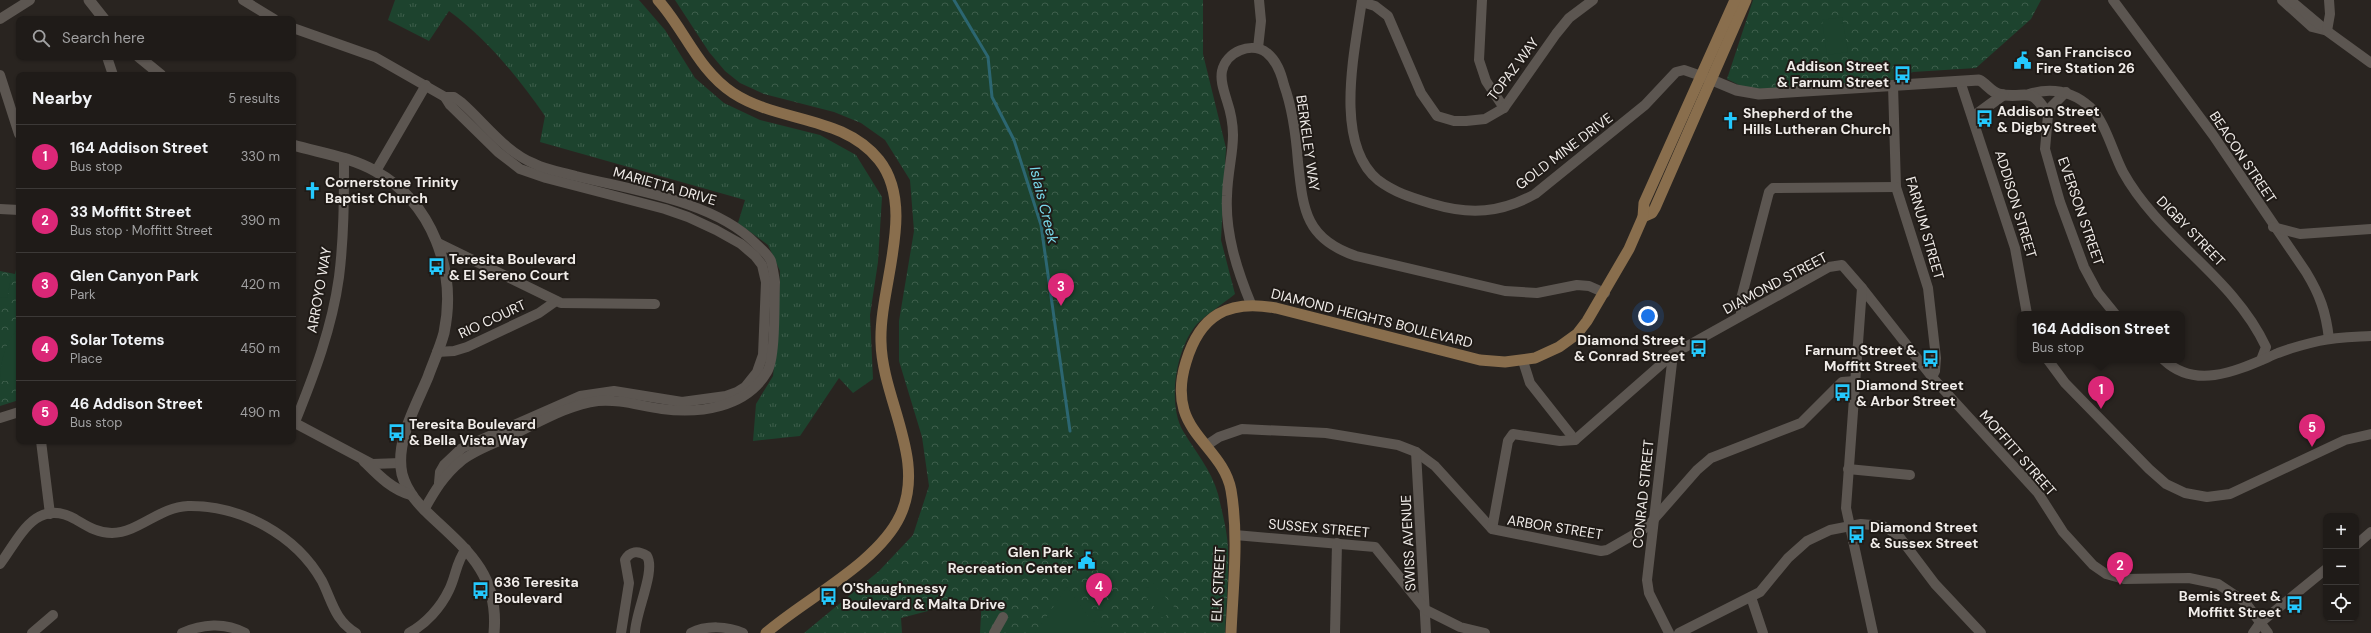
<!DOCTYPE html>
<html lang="en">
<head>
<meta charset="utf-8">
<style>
	body { margin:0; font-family:"DM Sans",sans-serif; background:#2c2825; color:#f1f3f6 }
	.controls { position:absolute; right:12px; bottom:12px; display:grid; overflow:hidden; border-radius:8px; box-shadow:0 1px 3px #0004 }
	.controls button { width:36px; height:36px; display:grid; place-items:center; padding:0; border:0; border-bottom:1px solid #3c3937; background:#1f1b18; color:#f1f3f6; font:20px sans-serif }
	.you { position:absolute; left:1648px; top:316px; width:14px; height:14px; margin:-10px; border:3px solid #fff; border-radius:50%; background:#1a73e8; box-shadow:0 0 0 6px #1a73e833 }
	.badge { display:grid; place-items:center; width:26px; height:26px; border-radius:50%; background:#db2777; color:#fff; font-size:13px; font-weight:700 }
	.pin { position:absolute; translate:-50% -33px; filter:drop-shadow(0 1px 2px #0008) }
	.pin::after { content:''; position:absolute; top:21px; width:14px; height:12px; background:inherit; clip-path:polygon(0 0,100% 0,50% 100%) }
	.popup { position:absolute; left:2017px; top:311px; width:168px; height:52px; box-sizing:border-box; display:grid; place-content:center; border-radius:8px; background:#1f1b18; filter:drop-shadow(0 1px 3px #0005); font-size:13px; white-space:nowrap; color:#a1a1a2 }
	.popup b { font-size:15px; color:#f1f3f6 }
	.popup::after { content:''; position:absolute; left:50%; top:100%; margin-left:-8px; border:8px solid transparent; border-top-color:#1f1b18 }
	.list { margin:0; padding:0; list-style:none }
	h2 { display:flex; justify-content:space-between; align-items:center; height:52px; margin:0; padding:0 16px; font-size:17px }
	h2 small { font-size:13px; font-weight:400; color:#a1a1a2 }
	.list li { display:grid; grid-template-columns:26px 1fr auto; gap:12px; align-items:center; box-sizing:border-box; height:64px; padding:0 16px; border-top:1px solid #3c3937 }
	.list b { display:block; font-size:15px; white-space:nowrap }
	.list p { margin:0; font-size:13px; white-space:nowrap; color:#a1a1a2 }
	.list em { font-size:13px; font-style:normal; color:#a1a1a2 }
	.icon { flex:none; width:22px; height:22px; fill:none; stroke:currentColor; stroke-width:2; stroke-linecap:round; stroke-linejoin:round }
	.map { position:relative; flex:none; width:2371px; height:633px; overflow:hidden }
	.search { position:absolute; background:#1f1b18; box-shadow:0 1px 3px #0004; left:16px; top:16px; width:280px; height:44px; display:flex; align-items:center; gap:10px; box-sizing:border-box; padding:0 14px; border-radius:8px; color:#a1a1a2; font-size:15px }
	.panel { position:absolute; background:#1f1b18; box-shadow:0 1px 3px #0004; left:16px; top:72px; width:280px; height:372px; border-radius:8px }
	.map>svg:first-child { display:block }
	.grass { fill:url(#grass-tufts) }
	.park { fill:url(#park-crowns) }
	.pitch { fill:#1d432e }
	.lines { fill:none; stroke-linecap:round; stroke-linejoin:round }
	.stream { stroke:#2c6671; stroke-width:3 }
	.minor { stroke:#5c5651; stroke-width:10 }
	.tertiary { stroke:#5c5651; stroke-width:11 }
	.secondary { stroke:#896e4d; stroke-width:11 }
	.labels { text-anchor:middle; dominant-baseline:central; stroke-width:4; stroke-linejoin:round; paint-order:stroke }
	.poi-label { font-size:14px; font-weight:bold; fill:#f0ece9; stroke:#201b17; text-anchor:start }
	.street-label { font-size:14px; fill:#f0ece9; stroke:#201b17 }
	.water-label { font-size:15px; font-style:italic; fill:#78d6e8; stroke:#201b17 }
</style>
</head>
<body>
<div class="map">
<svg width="2371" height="633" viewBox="0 0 2371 633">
	<defs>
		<pattern id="grass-tufts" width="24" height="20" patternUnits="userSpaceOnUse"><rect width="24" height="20" fill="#1d432e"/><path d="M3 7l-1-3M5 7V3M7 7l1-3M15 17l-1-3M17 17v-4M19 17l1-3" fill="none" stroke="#3e5e4c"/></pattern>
		<pattern id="park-crowns" width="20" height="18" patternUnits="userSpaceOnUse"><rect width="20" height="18" fill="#1d432e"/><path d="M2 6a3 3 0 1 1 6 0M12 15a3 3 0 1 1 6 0" fill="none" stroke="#3e5e4c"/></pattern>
	</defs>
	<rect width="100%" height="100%" fill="#292420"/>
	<path class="grass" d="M395 0H639L665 30 695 78 724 103 760 120 820 135 856 155 882 197 878 262 870 315 873 379 853 393 839 378 800 436 753 441 756 404 773 376 778 327 780 271 768 245 738 223 745 200 540 142 545 116C517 76 488 40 449 11L429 41 388 20Z"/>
	<g class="park">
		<path d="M675 0H1203V54L1226 148 1221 240 1235 294C1223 304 1208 313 1197 324 1176 348 1167 403 1183 431 1196 453 1211 469 1218 494 1222 512 1228 533 1228 551 1229 578 1226 606 1225 633H980L982 597 901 618 902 633H804L879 571 913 535 929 486 922 437 899 361V321L914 231 910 180 885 140 861 123 834 112 764 94 740 83 725 71 709 52Z"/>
		<polygon points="1753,0 2041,0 2031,19 1976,68 1913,72 1891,81 1758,89 1741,86 1727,79"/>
		<polygon points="19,256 19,400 0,406 0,271 15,274"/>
	</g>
	<g class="pitch">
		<polygon points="1842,17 1848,52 1827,55 1822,20"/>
		<polygon points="0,275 11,278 7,298 0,297"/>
		<path d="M19 329V381H0C0 364 5 340 19 329Z"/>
		<polygon points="1153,583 1175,608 1163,618 1142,592"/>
		<polygon points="1067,587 1088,616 1108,633 1035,633"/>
	</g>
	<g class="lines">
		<polyline class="stream" points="954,0 988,57 992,97 1014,140 1041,225 1070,431"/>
		<g class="minor">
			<polyline points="243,0 274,19"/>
			<path d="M1362 0C1355 50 1333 143 1378 180 1395 193 1413 198 1433 204 1470 215 1501 213 1535 194L1645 105 1676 72 1684 70 1707 78"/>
			<polyline points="1482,0 1479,60 1486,81 1504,108"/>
			<path d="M2113 0 2213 135 2306 272C2320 295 2326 312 2329 339"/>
			<polyline points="2282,0 2312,27 2324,30"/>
			<polyline points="2290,0 2327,31 2371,63"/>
			<polyline points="1362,2 1375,6 1388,16 1421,93 1437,116 1454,121 1466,121 1485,119 1504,108 1556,34 1569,18 1593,0"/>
			<polyline points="0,19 30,0"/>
			<polyline points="293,28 375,57 445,97 450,105 498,152 520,169 546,178 665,209 688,217 716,230 741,244 755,256 762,265 766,282 763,355 757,372 745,387 737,392 726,396 682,402 614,391 580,396 462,448 444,465 440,472 439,483"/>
			<polyline points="2327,31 2330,14 2329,0"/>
			<polyline points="1258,48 1261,21 1259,0"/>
			<polyline points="107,57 113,75"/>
			<polyline points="0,75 19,134"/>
			<polyline points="1960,81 2015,248 2027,314"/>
			<polyline points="1893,85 1896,187 1928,288 1936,358 1935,371 1932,377"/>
			<polyline points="2066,92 2051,107 2048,115 2045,149 2060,202 2084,267 2098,293 2115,314"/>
			<path d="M2029 94C2052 87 2072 91 2090 107 2105 121 2113 153 2123 172 2160 239 2233 276 2266 347L2261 360"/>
			<polyline points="376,171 426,85"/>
			<polyline points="0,209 19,210"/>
			<polyline points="2273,227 2300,234 2371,229"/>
			<polyline points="438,243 561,303 655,304"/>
			<polyline points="1862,288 1932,377 2038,493 2063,532 2093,565 2106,574 2124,579 2189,578 2218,584 2245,602 2268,633"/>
			<path d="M1251 304C1237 270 1225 233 1227 196 1228 158 1240 140 1227 101 1224 91 1220 81 1222 71 1226 52 1251 41 1267 53 1277 61 1281 73 1284 85 1293 110 1296 135 1298 162 1303 209 1305 239 1356 256L1505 291 1537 293 1577 285 1589 286 1605 293"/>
			<polyline points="1741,315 1741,299 1769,192 1773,188 1896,187"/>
			<polyline points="437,352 454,351 467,347 539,313 556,301"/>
			<polyline points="2048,360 2065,383 2149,469 2166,484 2185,493 2207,497 2230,494 2345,440 2371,434"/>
			<path d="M2164 360C2198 392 2242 368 2278 353 2291 348 2306 344 2319 341 2336 337 2354 337 2371 336"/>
			<polyline points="1523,361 1530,383 1575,440"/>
			<polyline points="0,418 19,412"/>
			<polyline points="293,422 372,464 401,463"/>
			<path d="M295 422C314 375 332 328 339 277 344 237 344 198 344 158"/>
			<polyline points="41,441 50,514"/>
			<polyline points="1207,445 1219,437 1242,429 1326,433 1398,445 1416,452 1435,466 1492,529 1601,551 1607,550 1647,527 1697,470 1711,458 1801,423 1842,382 1855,381"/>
			<polyline points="1416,452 1426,633"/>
			<polyline points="1848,469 1910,475"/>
			<path d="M424 510C434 492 444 475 460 462 473 451 491 445 506 438 535 425 566 405 598 401 620 399 640 406 662 409 699 414 746 408 767 372 776 357 774 302 775 282 774 275 773 268 771 261 768 254 761 249 755 243 714 201 631 190 576 176 562 172 547 170 535 164 505 152 485 123 461 102L454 97H445"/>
			<polyline points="1492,529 1508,441 1513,434 1560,441 1575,440 1673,354 1829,267 1842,265 1862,288 1846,508 1873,633"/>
			<polyline points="1235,535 1375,547 1426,610 1460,627 1485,633"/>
			<polyline points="2356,545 2371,532"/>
			<path d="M0 564C19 539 35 497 75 519 87 526 97 533 112 533 140 532 159 507 188 506 241 505 296 535 322 581 332 601 335 621 356 633"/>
			<polyline points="1751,597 1763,633"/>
			<polyline points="32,633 53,615"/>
			<path d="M182 633C202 624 225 622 245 633"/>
			<path d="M409 633C426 624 441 607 449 590 456 576 456 562 466 549"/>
			<path d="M621 633 629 583 625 560C630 551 638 550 647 556 656 571 635 613 635 633"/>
			<path d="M691 633C706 625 728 626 743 633"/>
			<polyline points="994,633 1003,617"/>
			<polyline points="1335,633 1337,543"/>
			<polyline points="1669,633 1649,593 1647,580 1673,354"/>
			<polyline points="1679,633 1760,592 1788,558 1807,541 1830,530 1861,524 1883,526 1898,535 1935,584 1981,633"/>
			<polyline points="2253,633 2260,623 2326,569"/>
		</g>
		<g class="tertiary">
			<polyline points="89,0 104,19"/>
			<polyline points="139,57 161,75"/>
			<path d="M1712 80 1736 90 1759 94 1979 80C1986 83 1991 92 1999 94 2026 101 2029 82 2048 115"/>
			<polyline points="1973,117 2003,95"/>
			<path d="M293 145C321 153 350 157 375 171 433 203 457 271 444 333 440 348 433 363 428 377 416 406 395 441 402 474 407 493 420 506 434 519 471 553 499 578 494 633"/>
			<path d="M364 461C378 475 392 490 412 495"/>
		</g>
		<g class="secondary">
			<path d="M658 0C685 30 698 70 733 93 779 123 843 115 879 160 917 208 879 286 881 342 882 399 927 460 900 516 878 563 805 599 766 633"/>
			<polyline points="1643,217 1652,213 1655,208 1746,0"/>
			<path d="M1231 633C1233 586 1239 537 1231 490 1225 457 1193 440 1184 410 1179 393 1181 378 1186 362 1200 315 1228 299 1276 308L1480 360 1505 362 1535 358 1559 347 1577 334 1587 321 1629 249 1643 217 1644 203 1735 0"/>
		</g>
	</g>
	<defs>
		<symbol id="civic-bare" viewBox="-9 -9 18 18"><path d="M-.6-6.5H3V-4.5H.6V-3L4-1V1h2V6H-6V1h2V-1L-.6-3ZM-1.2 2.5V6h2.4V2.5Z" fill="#24c9fe" stroke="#201b17" stroke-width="2.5" paint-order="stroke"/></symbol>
		<symbol id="bus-bare" viewBox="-9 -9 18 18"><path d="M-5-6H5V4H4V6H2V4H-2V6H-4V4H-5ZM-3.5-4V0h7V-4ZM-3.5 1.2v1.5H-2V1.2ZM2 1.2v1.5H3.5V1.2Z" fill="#24c9fe" stroke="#201b17" stroke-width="2.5" paint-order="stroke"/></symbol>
		<symbol id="church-bare" viewBox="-9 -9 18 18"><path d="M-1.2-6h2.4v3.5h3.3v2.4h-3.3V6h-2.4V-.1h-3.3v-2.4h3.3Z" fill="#24c9fe" stroke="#201b17" stroke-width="2.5" paint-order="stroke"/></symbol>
	</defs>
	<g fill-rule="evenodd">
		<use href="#civic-bare" x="2010" y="48" width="25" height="25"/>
		<use href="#bus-bare" x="1890" y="62" width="25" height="25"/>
		<use href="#bus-bare" x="1972" y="106" width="25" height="25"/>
		<use href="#church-bare" x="1718" y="108" width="25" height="25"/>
		<use href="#church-bare" x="300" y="178" width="25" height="25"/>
		<use href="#bus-bare" x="424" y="254" width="25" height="25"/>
		<use href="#bus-bare" x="1686" y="336" width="25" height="25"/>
		<use href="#bus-bare" x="1918" y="346" width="25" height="25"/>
		<use href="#bus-bare" x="1830" y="380" width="25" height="25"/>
		<use href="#bus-bare" x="384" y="420" width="25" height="25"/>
		<use href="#bus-bare" x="1844" y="522" width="25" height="25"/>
		<use href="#civic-bare" x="1074" y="548" width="25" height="25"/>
		<use href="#bus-bare" x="468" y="578" width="25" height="25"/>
		<use href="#bus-bare" x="816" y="584" width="25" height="25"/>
		<use href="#bus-bare" x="2282" y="592" width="25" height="25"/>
	</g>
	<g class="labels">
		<g class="poi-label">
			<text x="2036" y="52">San Francisco<tspan x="2036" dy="16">Fire Station 26</tspan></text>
			<text x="1889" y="66" text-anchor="end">Addison Street<tspan x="1889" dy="16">&amp; Farnum Street</tspan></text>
			<text x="1997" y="111">Addison Street<tspan x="1997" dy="16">&amp; Digby Street</tspan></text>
			<text x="1743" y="113">Shepherd of the<tspan x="1743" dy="16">Hills Lutheran Church</tspan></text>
			<text x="325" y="182">Cornerstone Trinity<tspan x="325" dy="16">Baptist Church</tspan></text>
			<text x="449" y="259">Teresita Boulevard<tspan x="449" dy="16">&amp; El Sereno Court</tspan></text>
			<text x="1685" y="340" text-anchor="end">Diamond Street<tspan x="1685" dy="16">&amp; Conrad Street</tspan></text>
			<text x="1917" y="350" text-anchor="end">Farnum Street &amp;<tspan x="1917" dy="16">Moffitt Street</tspan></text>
			<text x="1856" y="385">Diamond Street<tspan x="1856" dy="16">&amp; Arbor Street</tspan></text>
			<text x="409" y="424">Teresita Boulevard<tspan x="409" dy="16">&amp; Bella Vista Way</tspan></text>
			<text x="1870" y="527">Diamond Street<tspan x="1870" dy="16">&amp; Sussex Street</tspan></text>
			<text x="1073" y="552" text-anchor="end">Glen Park<tspan x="1073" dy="16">Recreation Center</tspan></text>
			<text x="494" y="582">636 Teresita<tspan x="494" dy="16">Boulevard</tspan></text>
			<text x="842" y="588">O'Shaughnessy<tspan x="842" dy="16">Boulevard &amp; Malta Drive</tspan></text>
			<text x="2281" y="596" text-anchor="end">Bemis Street &amp;<tspan x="2281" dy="16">Moffitt Street</tspan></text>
		</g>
		<g class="street-label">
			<text transform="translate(1513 69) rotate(-53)">TOPAZ WAY</text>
			<text transform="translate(1308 143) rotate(82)">BERKELEY WAY</text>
			<text transform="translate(1564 151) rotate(-37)">GOLD MINE DRIVE</text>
			<text transform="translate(2243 157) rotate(56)">BEACON STREET</text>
			<text transform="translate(665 186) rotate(16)">MARIETTA DRIVE</text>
			<text transform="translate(2016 204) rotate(73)">ADDISON STREET</text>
			<text transform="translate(2081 211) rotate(71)">EVERSON STREET</text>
			<text transform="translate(1925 228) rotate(74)">FARNUM STREET</text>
			<text transform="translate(2191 231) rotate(46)">DIGBY STREET</text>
			<text transform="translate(1775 283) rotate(-28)">DIAMOND STREET</text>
			<text transform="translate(319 290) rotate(-80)">ARROYO WAY</text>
			<text transform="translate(1372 318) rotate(14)">DIAMOND HEIGHTS BOULEVARD</text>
			<text transform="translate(492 319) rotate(-25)">RIO COURT</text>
			<text transform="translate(2018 453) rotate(49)">MOFFITT STREET</text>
			<text transform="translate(1643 494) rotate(-84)">CONRAD STREET</text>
			<text transform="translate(1555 527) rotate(9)">ARBOR STREET</text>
			<text transform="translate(1319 528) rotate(5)">SUSSEX STREET</text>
			<text transform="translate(1408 543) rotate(-93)">SWISS AVENUE</text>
			<text transform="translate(1218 584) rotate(-87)">ELK STREET</text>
		</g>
		<g class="water-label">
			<text transform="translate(1044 205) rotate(76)">Islais Creek</text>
		</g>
	</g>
</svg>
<div class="controls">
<button>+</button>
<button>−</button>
<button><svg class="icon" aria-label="locate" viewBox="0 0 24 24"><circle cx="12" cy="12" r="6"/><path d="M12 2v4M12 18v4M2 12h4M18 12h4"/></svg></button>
</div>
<div class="you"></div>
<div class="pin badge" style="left:2101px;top:409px">1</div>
<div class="popup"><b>164 Addison Street</b>Bus stop</div>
<div class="pin badge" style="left:2120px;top:585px">2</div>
<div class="pin badge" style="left:1061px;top:306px">3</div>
<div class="pin badge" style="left:1099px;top:606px">4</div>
<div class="pin badge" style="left:2312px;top:447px">5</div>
<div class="search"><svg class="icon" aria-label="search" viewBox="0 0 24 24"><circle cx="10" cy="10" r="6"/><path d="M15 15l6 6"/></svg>Search here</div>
<section class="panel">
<h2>Nearby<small>5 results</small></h2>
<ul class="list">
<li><span class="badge">1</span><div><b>164 Addison Street</b><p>Bus stop</p></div><em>330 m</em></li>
<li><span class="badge">2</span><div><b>33 Moffitt Street</b><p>Bus stop · Moffitt Street</p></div><em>390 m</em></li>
<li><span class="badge">3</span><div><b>Glen Canyon Park</b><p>Park</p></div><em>420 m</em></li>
<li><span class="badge">4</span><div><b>Solar Totems</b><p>Place</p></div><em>450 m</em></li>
<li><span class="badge">5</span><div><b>46 Addison Street</b><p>Bus stop</p></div><em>490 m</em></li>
</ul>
</section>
</div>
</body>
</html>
